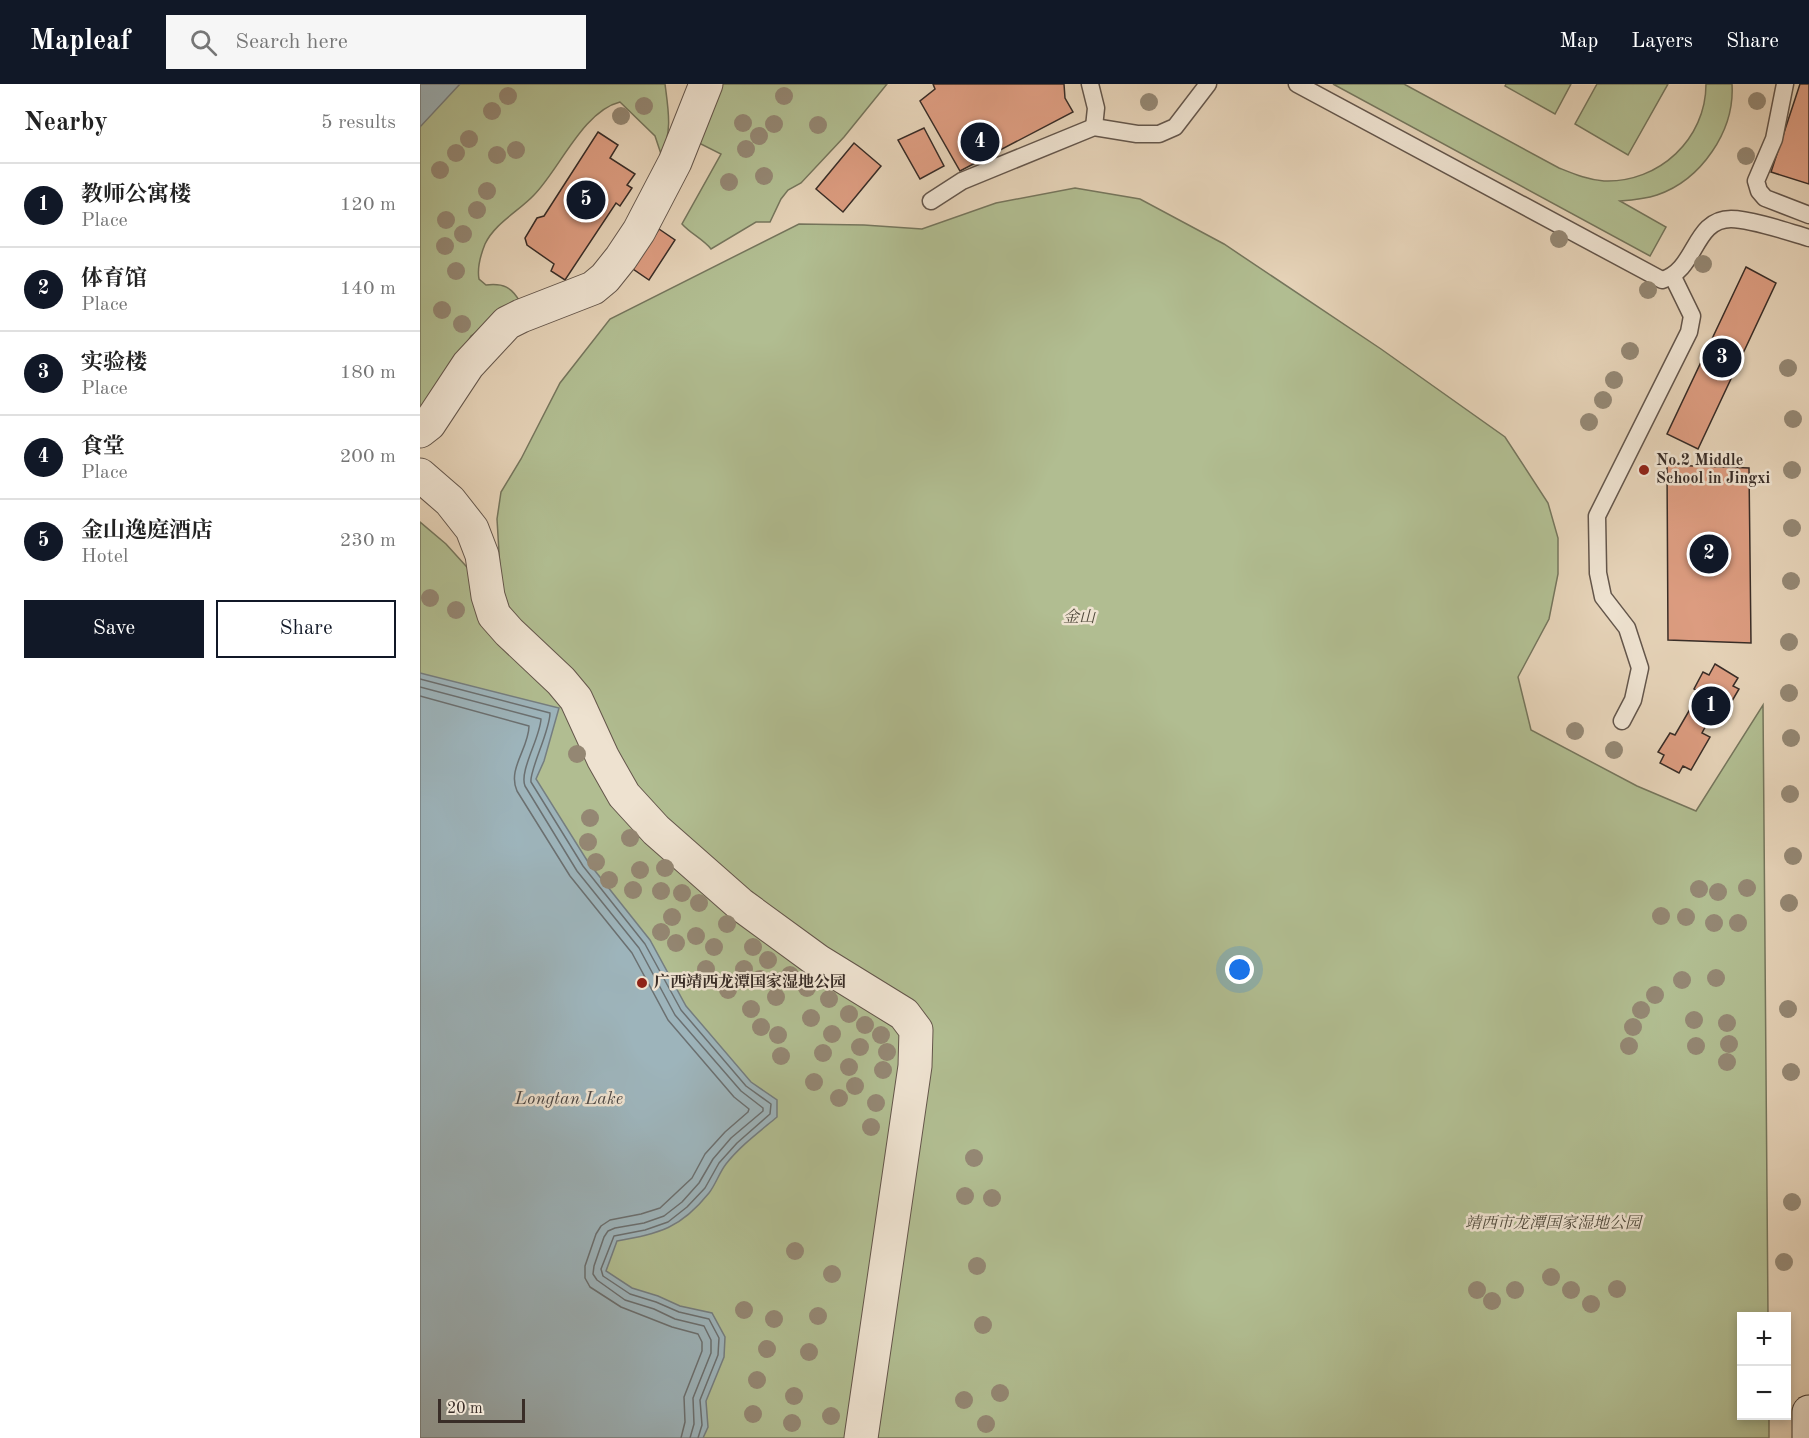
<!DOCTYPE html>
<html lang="en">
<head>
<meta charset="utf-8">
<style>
	body { margin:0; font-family:"Old Standard TT","Noto Serif SC",serif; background:#f6f6f6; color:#222 }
	.controls { position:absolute; right:18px; bottom:18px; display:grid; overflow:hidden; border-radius:0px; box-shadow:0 3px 9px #0003 }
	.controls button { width:54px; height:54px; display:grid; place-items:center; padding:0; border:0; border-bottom:2px solid #e0e0e0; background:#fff; color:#222; font:30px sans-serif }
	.scale { position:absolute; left:18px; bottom:15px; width:87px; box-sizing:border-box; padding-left:6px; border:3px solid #392d27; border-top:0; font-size:16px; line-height:21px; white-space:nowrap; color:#392d27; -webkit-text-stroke:4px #eee2d0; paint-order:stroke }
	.you { position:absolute; left:820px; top:886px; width:21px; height:21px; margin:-15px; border:4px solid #fff; border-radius:50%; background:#1a73e8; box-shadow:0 0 0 9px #1a73e833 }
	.badge { display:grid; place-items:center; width:39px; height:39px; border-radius:50%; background:#111827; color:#fff; font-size:20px; font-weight:700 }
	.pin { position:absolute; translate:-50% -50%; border:3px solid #fff; box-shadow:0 2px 6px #0006 }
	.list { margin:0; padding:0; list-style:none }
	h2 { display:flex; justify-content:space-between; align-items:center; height:78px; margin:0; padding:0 24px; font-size:26px }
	h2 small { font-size:20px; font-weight:400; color:#767676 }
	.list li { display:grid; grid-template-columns:39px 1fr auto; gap:18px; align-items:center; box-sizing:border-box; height:84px; padding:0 24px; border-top:2px solid #e0e0e0 }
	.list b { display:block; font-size:22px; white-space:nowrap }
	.list p { margin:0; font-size:20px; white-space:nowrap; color:#767676 }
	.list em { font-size:20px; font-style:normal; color:#767676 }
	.actions { display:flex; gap:12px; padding:18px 24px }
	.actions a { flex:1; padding:14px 0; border:2px solid #111827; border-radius:0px; text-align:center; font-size:21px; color:#111827 }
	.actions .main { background:#111827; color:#fff }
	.icon { flex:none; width:33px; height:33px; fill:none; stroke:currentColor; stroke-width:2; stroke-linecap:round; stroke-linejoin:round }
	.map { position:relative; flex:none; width:1389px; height:1354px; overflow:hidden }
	header { display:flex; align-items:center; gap:36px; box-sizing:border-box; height:84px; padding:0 30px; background:#111827; color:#fff }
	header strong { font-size:28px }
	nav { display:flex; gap:33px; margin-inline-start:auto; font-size:21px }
	.search { width:420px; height:54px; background:#f6f6f6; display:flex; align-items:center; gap:15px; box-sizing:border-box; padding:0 21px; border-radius:0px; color:#767676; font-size:22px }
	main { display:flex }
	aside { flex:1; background:#fff }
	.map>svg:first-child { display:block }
	.green { fill:#b1bd91; stroke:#75755c; stroke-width:1.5 }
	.water { fill:#9db4bb; stroke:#757e80; stroke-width:1.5 }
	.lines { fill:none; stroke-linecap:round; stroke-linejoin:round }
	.shore { stroke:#6b7071; stroke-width:1.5 }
	.building { fill:#dc9c80; stroke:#392d27; stroke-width:1.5 }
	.service-casing { stroke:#64564b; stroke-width:19 }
	.minor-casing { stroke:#64564b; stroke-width:35 }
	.secondary-casing { stroke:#392d27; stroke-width:35 }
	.service { stroke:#eee2d0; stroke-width:16 }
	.minor { stroke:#eee2d0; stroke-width:33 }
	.secondary { stroke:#eee2d0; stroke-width:33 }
	.tree { fill:#948773 }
	.poi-dot { fill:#8f2418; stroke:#eee2d0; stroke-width:2 }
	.labels { text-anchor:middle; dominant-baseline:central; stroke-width:5; stroke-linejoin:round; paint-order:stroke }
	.poi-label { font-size:16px; font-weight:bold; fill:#392d27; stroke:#eee2d0; text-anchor:start }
	.park-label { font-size:16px; font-style:italic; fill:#514a3c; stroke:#eee2d0 }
	.water-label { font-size:18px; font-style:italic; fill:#4d4845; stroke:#eee2d0 }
</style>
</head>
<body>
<header>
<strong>Mapleaf</strong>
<div class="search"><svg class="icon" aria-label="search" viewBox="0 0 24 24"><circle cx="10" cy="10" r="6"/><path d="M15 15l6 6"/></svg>Search here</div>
<nav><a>Map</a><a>Layers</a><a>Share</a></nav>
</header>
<main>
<aside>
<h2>Nearby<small>5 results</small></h2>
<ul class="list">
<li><span class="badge">1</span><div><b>教师公寓楼</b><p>Place</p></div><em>120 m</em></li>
<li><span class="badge">2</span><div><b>体育馆</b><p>Place</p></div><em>140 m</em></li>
<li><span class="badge">3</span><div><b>实验楼</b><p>Place</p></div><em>180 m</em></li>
<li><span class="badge">4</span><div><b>食堂</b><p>Place</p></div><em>200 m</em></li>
<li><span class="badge">5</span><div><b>金山逸庭酒店</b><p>Hotel</p></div><em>230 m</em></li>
</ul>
<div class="actions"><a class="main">Save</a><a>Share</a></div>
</aside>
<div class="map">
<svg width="1389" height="1354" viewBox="0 0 1389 1354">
	<rect width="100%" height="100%" fill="#e5d2b7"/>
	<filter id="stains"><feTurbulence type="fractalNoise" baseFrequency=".00333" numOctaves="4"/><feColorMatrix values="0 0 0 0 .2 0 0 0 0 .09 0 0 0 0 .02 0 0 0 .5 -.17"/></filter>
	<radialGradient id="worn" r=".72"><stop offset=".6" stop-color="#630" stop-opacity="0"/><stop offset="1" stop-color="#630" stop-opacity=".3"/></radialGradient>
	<g class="green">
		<path d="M0 0H245C248 24 253 49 241 70L235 52 200 18C163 27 139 86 114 111 99 127 75 139 65 160 61 170 57 184 59 195L66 201C83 199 92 203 100 218L51 252 0 345Z"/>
		<path d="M274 0H467L424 53 381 99 368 106 361 115 350 138H336L291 165C283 155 271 150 262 140L301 70 275 57Z"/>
		<path d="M913 0H984L1139 84C1154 90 1168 96 1184 97 1239 99 1286 55 1286 0H1312C1315 47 1281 96 1237 111 1225 115 1213 116 1200 117L1246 143 1230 172Z"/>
		<polygon points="1086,0 1151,0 1135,30 1085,2"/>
		<polygon points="1177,0 1248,0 1208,71 1155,40"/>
		<polygon points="655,104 720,115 804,160 961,265 1085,353 1128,419 1138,454 1138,490 1129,535 1098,593 1111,646 1217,702 1276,727 1343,621 1348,1232 1322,1232 1322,1332 1349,1332 1349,1354 0,1354 0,438 26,460 93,534 81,502 77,435 81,408 101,375 140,299 190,235 379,140 444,141 502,145 576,119"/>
	</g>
	<g class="water">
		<polygon points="0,0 40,0 0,43"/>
		<path d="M0 589 139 624 124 677 116 695 168 778 230 856 266 922 331 998 357 1016V1033C339 1048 320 1062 306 1080 299 1089 296 1100 289 1109 260 1145 240 1149 197 1157L186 1187 212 1204 238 1212 260 1222 292 1229 305 1253 304 1273 286 1317 288 1343 283 1354H0Z"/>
	</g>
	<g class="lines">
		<g class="shore">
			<path d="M0 595 130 629C130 647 109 687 111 698L163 782 225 860 261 926 326 1002 351 1020 350 1030 317 1059 299 1079 285 1104 267 1123 248 1138 225 1146 194 1152 181 1185 183 1192 210 1210 236 1218 259 1228 289 1235 299 1254 298 1271 280 1316 282 1341 278 1354"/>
			<path d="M0 603 121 635C120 654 99 687 105 702L157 787 219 864 255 931 321 1007 343 1024V1027L311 1054 293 1075 279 1099 262 1118 244 1132 224 1139 195 1144 188 1147 184 1153 174 1182 173 1190 177 1196 205 1216 234 1225 255 1235 284 1242 291 1256V1269L273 1314 274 1340 270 1354"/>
			<path d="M0 612 109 642C109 664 87 685 97 707L150 792 212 869 248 936 314 1013 329 1025 328 1028 305 1048 285 1070 272 1094 240 1124 221 1130 190 1136 181 1142 176 1150 165 1182V1194L170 1203 201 1223 252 1243 278 1250 282 1258V1267L264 1313 265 1338 261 1354"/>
		</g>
	</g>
	<g class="building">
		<polygon points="513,0 644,0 645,14 653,28 540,87 500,17 515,5"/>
		<polygon points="1380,0 1389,0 1389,100 1351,88"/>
		<polygon points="504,44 524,82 500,95 478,56"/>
		<polygon points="178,48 198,61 190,74 215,90 207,101 212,104 200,122 196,119 145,196 131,187 134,180 107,161 105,154 117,134 124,132"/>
		<polygon points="434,59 461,82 423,128 396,105"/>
		<polygon points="239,145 255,156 229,196 213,185"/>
		<polygon points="1326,183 1356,199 1278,365 1247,350"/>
		<polygon points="1247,381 1329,384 1331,559 1248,556"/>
		<polygon points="1295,580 1318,594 1313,602 1319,605 1298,641 1289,636 1282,649 1290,653 1271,686 1263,682 1259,689 1240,679 1244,671 1238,668 1250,649 1255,651 1280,608 1274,605 1283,588 1289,591"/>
	</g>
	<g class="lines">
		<defs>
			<g id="service">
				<polyline points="670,0 676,24 674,43"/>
				<path d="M877 0 1242 196C1277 186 1273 135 1311 135 1331 135 1369 148 1389 154"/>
				<polyline points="1365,0 1354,55 1336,97 1339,107 1345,114 1389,131"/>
				<polyline points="511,117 542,97 674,43 717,50 739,50 755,43 788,0"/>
				<polyline points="1202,637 1213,616 1220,584 1207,544 1183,513 1178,489 1177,432 1269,248 1272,232 1253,193"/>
			</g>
			<g id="minor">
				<polyline points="0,347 9,340 48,281 87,239 101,232 173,204 185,194 201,174 219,147 255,78 286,0"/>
				<polyline points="0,391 30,417 52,445 62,471 68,512 74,531 89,548 141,597 156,615 183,674 204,711 236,746 320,820 398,877 484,930 496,946 495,982 441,1354"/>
			</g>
			<polyline id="secondary" points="1389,1354 1389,1328"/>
		</defs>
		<use href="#service" class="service-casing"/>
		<use href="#minor" class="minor-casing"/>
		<use href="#secondary" class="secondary-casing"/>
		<use href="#service" class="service"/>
		<use href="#minor" class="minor"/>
		<use href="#secondary" class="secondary"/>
	</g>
	<g class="tree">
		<circle cx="88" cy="12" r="9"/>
		<circle cx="364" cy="12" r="9"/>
		<circle cx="1337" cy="17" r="9"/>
		<circle cx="729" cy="18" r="9"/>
		<circle cx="224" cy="22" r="9"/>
		<circle cx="72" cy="27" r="9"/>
		<circle cx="201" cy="32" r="9"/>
		<circle cx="323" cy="39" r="9"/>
		<circle cx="354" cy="40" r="9"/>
		<circle cx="398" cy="41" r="9"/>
		<circle cx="339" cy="52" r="9"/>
		<circle cx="49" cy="55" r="9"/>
		<circle cx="326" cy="65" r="9"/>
		<circle cx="96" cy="66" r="9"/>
		<circle cx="36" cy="69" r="9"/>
		<circle cx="77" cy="71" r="9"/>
		<circle cx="1326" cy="72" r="9"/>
		<circle cx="20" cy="86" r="9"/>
		<circle cx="344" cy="92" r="9"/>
		<circle cx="309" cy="98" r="9"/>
		<circle cx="67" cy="107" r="9"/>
		<circle cx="57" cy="126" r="9"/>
		<circle cx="26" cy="136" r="9"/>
		<circle cx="43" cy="150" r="9"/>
		<circle cx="1139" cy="155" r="9"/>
		<circle cx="25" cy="162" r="9"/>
		<circle cx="1283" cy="180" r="9"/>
		<circle cx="36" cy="187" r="9"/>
		<circle cx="1228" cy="206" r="9"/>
		<circle cx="22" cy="226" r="9"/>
		<circle cx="42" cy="240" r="9"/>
		<circle cx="1210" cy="267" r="9"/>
		<circle cx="1368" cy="284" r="9"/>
		<circle cx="1194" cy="296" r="9"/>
		<circle cx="1183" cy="316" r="9"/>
		<circle cx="1373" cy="335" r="9"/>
		<circle cx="1169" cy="338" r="9"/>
		<circle cx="1372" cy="386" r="9"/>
		<circle cx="1372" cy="444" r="9"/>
		<circle cx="1371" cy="497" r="9"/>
		<circle cx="10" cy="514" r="9"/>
		<circle cx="36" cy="526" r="9"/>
		<circle cx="1369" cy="558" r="9"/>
		<circle cx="1369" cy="609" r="9"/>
		<circle cx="1155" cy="647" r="9"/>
		<circle cx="1371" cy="654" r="9"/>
		<circle cx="1194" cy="666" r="9"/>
		<circle cx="157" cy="670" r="9"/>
		<circle cx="1370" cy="710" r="9"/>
		<circle cx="170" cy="734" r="9"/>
		<circle cx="210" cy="754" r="9"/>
		<circle cx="168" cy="758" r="9"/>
		<circle cx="1373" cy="772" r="9"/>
		<circle cx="176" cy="778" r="9"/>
		<circle cx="245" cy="784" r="9"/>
		<circle cx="220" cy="786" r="9"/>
		<circle cx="189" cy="796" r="9"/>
		<circle cx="1327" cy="804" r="9"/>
		<circle cx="1279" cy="805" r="9"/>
		<circle cx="213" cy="806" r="9"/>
		<circle cx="241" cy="807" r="9"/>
		<circle cx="1298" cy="808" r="9"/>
		<circle cx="262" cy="809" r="9"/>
		<circle cx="279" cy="819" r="9"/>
		<circle cx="1369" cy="819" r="9"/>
		<circle cx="1241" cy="832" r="9"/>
		<circle cx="252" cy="833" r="9"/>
		<circle cx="1266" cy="833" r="9"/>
		<circle cx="1294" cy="839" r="9"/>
		<circle cx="1318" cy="839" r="9"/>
		<circle cx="307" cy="840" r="9"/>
		<circle cx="241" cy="848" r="9"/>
		<circle cx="276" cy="852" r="9"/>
		<circle cx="256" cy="859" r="9"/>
		<circle cx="294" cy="863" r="9"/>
		<circle cx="333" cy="863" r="9"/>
		<circle cx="348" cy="876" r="9"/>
		<circle cx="286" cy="885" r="9"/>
		<circle cx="324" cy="885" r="9"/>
		<circle cx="370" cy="891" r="9"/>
		<circle cx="1296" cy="894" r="9"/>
		<circle cx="340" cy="895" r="9"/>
		<circle cx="1262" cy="896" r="9"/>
		<circle cx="387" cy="904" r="9"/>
		<circle cx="308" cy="906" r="9"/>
		<circle cx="1235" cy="911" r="9"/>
		<circle cx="356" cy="913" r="9"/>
		<circle cx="409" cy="915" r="9"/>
		<circle cx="331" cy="925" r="9"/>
		<circle cx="1368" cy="925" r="9"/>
		<circle cx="1221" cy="926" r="9"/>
		<circle cx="429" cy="930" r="9"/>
		<circle cx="391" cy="934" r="9"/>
		<circle cx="1274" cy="936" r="9"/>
		<circle cx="1307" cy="939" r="9"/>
		<circle cx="445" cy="941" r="9"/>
		<circle cx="341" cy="943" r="9"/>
		<circle cx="1213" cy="943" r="9"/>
		<circle cx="412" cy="950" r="9"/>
		<circle cx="358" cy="951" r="9"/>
		<circle cx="461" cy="951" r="9"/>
		<circle cx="1309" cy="960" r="9"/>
		<circle cx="1209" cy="962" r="9"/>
		<circle cx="1276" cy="962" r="9"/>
		<circle cx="440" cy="963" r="9"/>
		<circle cx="467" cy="968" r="9"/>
		<circle cx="403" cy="969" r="9"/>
		<circle cx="361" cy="972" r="9"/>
		<circle cx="1307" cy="978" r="9"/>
		<circle cx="429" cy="983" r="9"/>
		<circle cx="463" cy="986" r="9"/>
		<circle cx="1371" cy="988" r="9"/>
		<circle cx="394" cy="998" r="9"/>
		<circle cx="435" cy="1002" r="9"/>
		<circle cx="419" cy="1014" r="9"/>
		<circle cx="456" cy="1019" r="9"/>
		<circle cx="451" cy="1043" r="9"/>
		<circle cx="554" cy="1074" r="9"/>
		<circle cx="545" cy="1112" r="9"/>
		<circle cx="572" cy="1114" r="9"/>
		<circle cx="1372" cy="1118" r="9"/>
		<circle cx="375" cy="1167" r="9"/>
		<circle cx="1364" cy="1178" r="9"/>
		<circle cx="557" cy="1182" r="9"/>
		<circle cx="412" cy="1190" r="9"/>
		<circle cx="1131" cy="1193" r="9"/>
		<circle cx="1197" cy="1205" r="9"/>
		<circle cx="1057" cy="1206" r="9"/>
		<circle cx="1095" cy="1206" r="9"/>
		<circle cx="1151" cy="1206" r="9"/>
		<circle cx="1072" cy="1217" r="9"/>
		<circle cx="1171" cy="1220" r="9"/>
		<circle cx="324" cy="1226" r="9"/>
		<circle cx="398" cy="1232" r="9"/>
		<circle cx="354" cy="1235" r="9"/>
		<circle cx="563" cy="1241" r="9"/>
		<circle cx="347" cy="1265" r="9"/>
		<circle cx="389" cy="1268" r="9"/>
		<circle cx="337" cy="1296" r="9"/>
		<circle cx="580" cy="1309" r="9"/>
		<circle cx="374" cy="1312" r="9"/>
		<circle cx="544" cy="1316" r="9"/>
		<circle cx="333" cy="1330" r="9"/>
		<circle cx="411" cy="1332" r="9"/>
		<circle cx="372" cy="1339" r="9"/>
		<circle cx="566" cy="1340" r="9"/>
	</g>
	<g class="poi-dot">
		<circle cx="1224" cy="386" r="6"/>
		<circle cx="222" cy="899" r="6"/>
	</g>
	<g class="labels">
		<g class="poi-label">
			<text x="1236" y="377">No.2 Middle<tspan x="1236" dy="18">School in Jingxi</tspan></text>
			<text x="234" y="899">广西靖西龙潭国家湿地公园</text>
		</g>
		<g class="park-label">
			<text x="659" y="534">金山</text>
			<text x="1133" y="1140">靖西市龙潭国家湿地公园</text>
		</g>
		<g class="water-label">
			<text x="149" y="1015">Longtan Lake</text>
		</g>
	</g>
	<rect width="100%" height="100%" filter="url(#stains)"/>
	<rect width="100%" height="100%" fill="url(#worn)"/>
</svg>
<div class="controls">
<button>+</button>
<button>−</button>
</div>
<div class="scale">20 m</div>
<div class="you"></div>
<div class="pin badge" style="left:1291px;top:622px">1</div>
<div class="pin badge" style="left:1289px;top:470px">2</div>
<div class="pin badge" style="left:1302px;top:274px">3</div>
<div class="pin badge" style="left:560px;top:58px">4</div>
<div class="pin badge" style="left:166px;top:116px">5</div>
</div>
</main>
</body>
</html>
